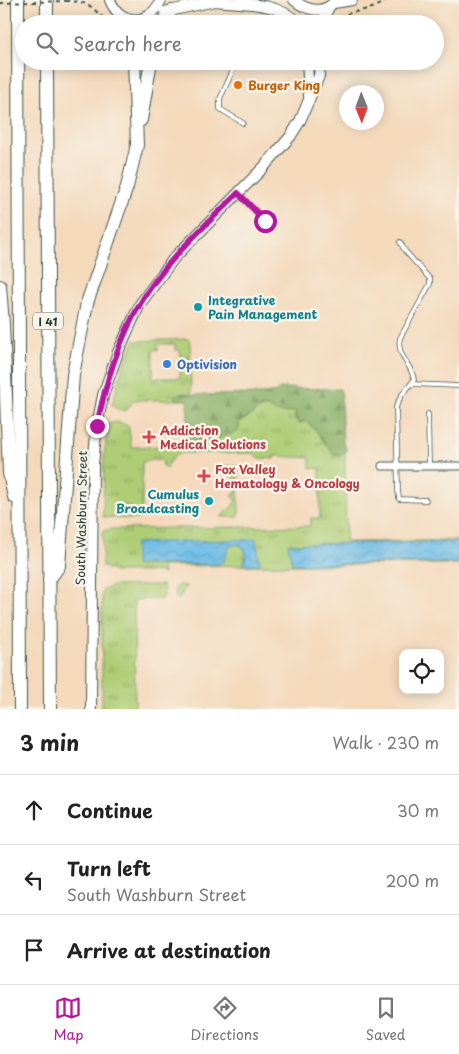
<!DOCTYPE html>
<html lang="en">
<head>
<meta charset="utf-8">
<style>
	body { margin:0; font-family:"Playpen Sans",sans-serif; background:#f6f6f6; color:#222 }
	.controls { position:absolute; right:15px; bottom:15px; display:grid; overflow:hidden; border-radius:10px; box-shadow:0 2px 12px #0003 }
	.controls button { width:45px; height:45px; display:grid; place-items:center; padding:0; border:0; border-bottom:1px solid #e0e0e0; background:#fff; color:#222; font:25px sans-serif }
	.compass { position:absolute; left:339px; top:85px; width:45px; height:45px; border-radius:50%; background:#fff; box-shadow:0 2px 12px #0003; rotate:179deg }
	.stop { position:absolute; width:15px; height:15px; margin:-11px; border:4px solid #b5179e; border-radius:50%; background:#fff }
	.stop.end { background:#b5179e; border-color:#fff; box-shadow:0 1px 5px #0008 }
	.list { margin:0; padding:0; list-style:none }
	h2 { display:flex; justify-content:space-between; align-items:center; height:65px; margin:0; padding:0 20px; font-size:21px }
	h2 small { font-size:16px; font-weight:400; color:#767676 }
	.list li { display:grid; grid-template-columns:32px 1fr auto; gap:15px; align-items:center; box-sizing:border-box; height:70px; padding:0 20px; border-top:1px solid #e0e0e0 }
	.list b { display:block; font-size:19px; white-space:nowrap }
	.list p { margin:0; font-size:16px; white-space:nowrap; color:#767676 }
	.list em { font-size:16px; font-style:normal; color:#767676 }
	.icon { flex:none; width:28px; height:28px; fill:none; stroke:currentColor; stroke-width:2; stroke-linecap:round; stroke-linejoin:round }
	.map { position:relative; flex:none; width:459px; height:709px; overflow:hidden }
	.search { position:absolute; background:#fff; box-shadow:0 2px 12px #0003; left:15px; right:15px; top:15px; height:55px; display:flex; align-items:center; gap:12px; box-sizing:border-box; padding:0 18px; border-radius:28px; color:#767676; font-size:19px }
	.sheet { height:275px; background:#fff }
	nav { display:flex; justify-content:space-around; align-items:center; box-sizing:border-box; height:70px; border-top:1px solid #e0e0e0; background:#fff; font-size:14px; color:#767676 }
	nav a { display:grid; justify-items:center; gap:2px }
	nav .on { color:#b5179e }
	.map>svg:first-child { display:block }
	.grass { fill:url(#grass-tufts); stroke:#668554; fill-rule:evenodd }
	.forest { fill:url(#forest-firs); stroke:#54764d }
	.water { fill:url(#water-waves); stroke:#467c8e }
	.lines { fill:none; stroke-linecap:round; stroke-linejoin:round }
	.lane-casing { stroke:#3f5448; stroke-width:5.5 }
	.street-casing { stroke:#3f5448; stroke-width:9 }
	.secondary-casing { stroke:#3f5448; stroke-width:12 }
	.highway-casing { stroke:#3f5448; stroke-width:14 }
	.path { stroke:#3f5448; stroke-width:2; stroke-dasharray:4 4; stroke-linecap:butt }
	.lane { stroke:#fff; stroke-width:4 }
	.street { stroke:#fff; stroke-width:7 }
	.secondary { stroke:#fff; stroke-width:10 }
	.highway { stroke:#fff; stroke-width:12 }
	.path-bridge { stroke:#3f5448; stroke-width:2; stroke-dasharray:4 4; stroke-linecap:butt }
	.route { stroke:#b5179e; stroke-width:6 }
	.food-dot { fill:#e8710a; stroke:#f7f3e8; stroke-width:2 }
	.culture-dot { fill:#0f9aa8; stroke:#f7f3e8; stroke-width:2 }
	.shop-dot { fill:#3f7fe0; stroke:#f7f3e8; stroke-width:2 }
	.health-dot { fill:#e0444e; stroke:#f7f3e8; stroke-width:2 }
	.labels { text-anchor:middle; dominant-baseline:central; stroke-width:5; stroke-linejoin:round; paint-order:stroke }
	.shield { fill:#f7f3e8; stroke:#60746a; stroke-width:1 }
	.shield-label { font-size:11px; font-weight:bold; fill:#1f3d34 }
	.food-label { font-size:12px; font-weight:bold; fill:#c56008; stroke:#f7f3e8; text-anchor:start }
	.culture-label { font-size:12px; font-weight:bold; fill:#0d838f; stroke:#f7f3e8; text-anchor:start }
	.shop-label { font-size:12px; font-weight:bold; fill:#366cbe; stroke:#f7f3e8; text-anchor:start }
	.health-label { font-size:12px; font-weight:bold; fill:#be3a42; stroke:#f7f3e8; text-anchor:start }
	.street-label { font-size:12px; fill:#1f3d34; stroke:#f7f3e8 }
</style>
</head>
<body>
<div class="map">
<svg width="459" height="709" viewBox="0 0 459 709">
	<defs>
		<pattern id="grass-tufts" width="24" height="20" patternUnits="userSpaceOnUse" patternTransform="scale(1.25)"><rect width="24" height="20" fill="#aecd74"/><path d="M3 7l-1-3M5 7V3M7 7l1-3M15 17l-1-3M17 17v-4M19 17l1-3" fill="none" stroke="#8da860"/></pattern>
		<pattern id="forest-firs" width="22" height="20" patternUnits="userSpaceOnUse" patternTransform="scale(1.25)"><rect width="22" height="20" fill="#8ab066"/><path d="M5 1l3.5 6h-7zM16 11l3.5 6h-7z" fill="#709055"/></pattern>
		<pattern id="water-waves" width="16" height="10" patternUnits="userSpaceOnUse" patternTransform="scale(1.25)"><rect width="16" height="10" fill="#6cbce7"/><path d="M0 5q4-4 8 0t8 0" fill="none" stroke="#589abc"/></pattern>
	</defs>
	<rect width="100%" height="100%" fill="#f7f3e8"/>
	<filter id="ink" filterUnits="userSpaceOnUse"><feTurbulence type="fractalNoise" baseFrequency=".02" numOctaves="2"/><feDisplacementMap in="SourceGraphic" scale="10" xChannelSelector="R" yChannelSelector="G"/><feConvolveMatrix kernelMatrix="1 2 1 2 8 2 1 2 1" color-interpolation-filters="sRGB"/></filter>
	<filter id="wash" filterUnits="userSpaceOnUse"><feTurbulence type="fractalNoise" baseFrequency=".0096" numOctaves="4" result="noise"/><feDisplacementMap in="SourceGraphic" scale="20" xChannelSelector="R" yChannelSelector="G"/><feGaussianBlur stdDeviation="1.12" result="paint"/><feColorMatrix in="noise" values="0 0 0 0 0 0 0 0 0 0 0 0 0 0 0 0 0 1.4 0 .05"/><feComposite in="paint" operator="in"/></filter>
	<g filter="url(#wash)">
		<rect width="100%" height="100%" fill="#f4d9bb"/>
		<g class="grass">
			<path d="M188 339 190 341 191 395 175 397 179 400H134L127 410 124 411 115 408 112 405 122 369 134 341ZM158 344H175V350H180V378H153V350H158Z"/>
			<path d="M268 407C278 413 285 413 297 411L299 423 306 421 317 432 335 456 345 452 346 542 459 540V542L288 544 292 564 459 563V564L161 566 164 574 159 572H114L102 566 103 531 112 529 310 526 311 518H320V469L310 468V458L275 456 274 459 258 458 252 453H181L175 456 166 466 167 468 165 469 163 467 162 459 142 462V518L134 519 103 517 104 457 108 424 117 422 129 426 131 447 201 445 202 442 239 428V422C252 417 252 410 268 407ZM255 539 243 564C244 563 246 558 246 556 247 548 237 540 230 546 225 550 222 559 219 564L135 565Z"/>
			<polygon points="221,466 237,466 238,467 239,517 221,517 237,501 232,496 238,490 231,484 236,479"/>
			<polygon points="162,585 164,589 164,597 162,599 134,600 135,709 102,709 102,591 111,586"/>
			<polygon points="178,585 186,586 179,599 175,596 175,588"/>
		</g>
		<path class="forest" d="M280 388 340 389 342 395 341 399 343 443 347 451 335 456 317 432 306 421 299 423 294 418 296 411 285 413 276 412 268 407 256 409 253 414 239 422V428L237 432 207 442H202L201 445 204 450 202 452 189 450 187 400H179L175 396C180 393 186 392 191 395L264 394 276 392Z"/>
		<g class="water">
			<path d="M256 539 260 564H243C250 552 243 539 229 547L224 561 219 564 135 565V543Z"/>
			<polygon points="459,542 458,563 292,564 288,544"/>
		</g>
	</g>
	<g filter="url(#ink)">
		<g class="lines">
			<defs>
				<g id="lane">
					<polyline points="237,61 220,99 220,109 243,123"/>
					<polyline points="239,194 265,221"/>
					<path d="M400 242 405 251 430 279V284L400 338C396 356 412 364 414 380L401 396 396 407 398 491 399 499 426 500"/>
					<polyline points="411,384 459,386"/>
					<polyline points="428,414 429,466"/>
				</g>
				<polyline id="street" points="382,466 459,466"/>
				<g id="secondary">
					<path d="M110 0C120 26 150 26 161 0"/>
					<path d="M294 0C307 11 324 15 336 0"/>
					<path d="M213 1C243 4 277 1 300 24"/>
					<polyline points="334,3 352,0"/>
					<polyline points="165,12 219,0"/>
					<polyline points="321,24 329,7"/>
					<polyline points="307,61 309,96"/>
					<polyline points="91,709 93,464 97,426 103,395 118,352 140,304 174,258 263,168 290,137 300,121 319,76 320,61"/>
				</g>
				<g id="highway">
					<polyline points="18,0 20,709"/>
					<polyline points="47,0 47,24"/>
					<polyline points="143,24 148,16"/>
					<polyline points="163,24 171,11"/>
					<polyline points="47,61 50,709"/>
					<polyline points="141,120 151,61"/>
					<polyline points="0,286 3,324 9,473 14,497"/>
					<polyline points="49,580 59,566 73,375 87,303 127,187 137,145 134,61"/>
				</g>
			</defs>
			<use href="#lane" class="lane-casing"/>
			<use href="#street" class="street-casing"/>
			<use href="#secondary" class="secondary-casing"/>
			<use href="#highway" class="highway-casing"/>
			<g class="path">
				<path d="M65 1C91 1 91 7 109 24"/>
				<polyline points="179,24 190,19 249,14"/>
				<path d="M334 24C347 6 372 15 385 0"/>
			</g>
			<use href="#lane" class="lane"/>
			<use href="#street" class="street"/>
			<use href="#secondary" class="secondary"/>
			<use href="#highway" class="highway"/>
			<polyline class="path-bridge" points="0,3 65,1"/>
		</g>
	</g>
	<g class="lines" filter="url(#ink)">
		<path class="route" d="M97 426C105 384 118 342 140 304 164 262 204 227 238 193L265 221"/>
	</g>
	<circle class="food-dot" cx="238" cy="85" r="5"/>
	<g class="culture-dot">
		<circle cx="198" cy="307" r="5"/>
		<circle cx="209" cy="501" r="5"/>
	</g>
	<circle class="shop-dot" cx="167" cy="364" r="5"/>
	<g class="health-dot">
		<path d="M146.5 429.5h5v5h5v5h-5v5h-5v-5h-5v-5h5z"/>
		<path d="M201.5 468.5h5v5h5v5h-5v5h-5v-5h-5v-5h5z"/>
	</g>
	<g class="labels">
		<rect class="shield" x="33" y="312.5" width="30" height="17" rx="4"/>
		<g class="shield-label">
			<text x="48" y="321">I 41</text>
		</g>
		<g class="food-label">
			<text x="248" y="85">Burger King</text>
		</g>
		<g class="culture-label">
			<text x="208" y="300">Integrative<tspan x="208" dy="14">Pain Management</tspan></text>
			<text x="199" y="494" text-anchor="end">Cumulus<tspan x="199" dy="14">Broadcasting</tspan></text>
		</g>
		<g class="shop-label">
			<text x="177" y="364">Optivision</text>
		</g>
		<g class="health-label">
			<text x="160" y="430">Addiction<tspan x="160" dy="14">Medical Solutions</tspan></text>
			<text x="215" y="469">Fox Valley<tspan x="215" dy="14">Hematology &amp; Oncology</tspan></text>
		</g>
		<g class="street-label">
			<text transform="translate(81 518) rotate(-89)">South Washburn Street</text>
		</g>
	</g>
</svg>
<div class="controls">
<button><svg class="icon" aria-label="locate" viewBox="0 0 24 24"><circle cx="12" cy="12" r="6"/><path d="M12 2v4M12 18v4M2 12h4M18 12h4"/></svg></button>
</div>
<svg class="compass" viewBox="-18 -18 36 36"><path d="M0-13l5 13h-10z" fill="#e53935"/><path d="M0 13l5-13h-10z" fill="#767676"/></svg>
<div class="stop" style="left:265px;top:221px"></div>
<div class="stop end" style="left:97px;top:426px"></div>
<div class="search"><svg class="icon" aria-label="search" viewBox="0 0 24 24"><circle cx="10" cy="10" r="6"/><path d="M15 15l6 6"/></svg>Search here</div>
</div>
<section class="sheet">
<h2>3 min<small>Walk · 230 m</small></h2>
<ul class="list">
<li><svg class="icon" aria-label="ahead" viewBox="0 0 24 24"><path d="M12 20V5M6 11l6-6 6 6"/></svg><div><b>Continue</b></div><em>30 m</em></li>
<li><svg class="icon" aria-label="left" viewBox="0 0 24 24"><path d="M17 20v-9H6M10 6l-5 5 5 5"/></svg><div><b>Turn left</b><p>South Washburn Street</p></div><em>200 m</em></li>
<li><svg class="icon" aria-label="arrive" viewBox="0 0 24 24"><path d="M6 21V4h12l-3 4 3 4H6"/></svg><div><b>Arrive at destination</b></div></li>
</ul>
</section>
<nav>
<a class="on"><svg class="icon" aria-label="map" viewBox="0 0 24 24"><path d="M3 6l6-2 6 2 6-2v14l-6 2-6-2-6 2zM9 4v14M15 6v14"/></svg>Map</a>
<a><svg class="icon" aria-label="directions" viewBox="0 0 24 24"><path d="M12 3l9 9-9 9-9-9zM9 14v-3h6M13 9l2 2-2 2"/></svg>Directions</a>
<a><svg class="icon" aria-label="saved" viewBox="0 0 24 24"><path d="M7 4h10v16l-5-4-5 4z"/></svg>Saved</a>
</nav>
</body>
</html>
